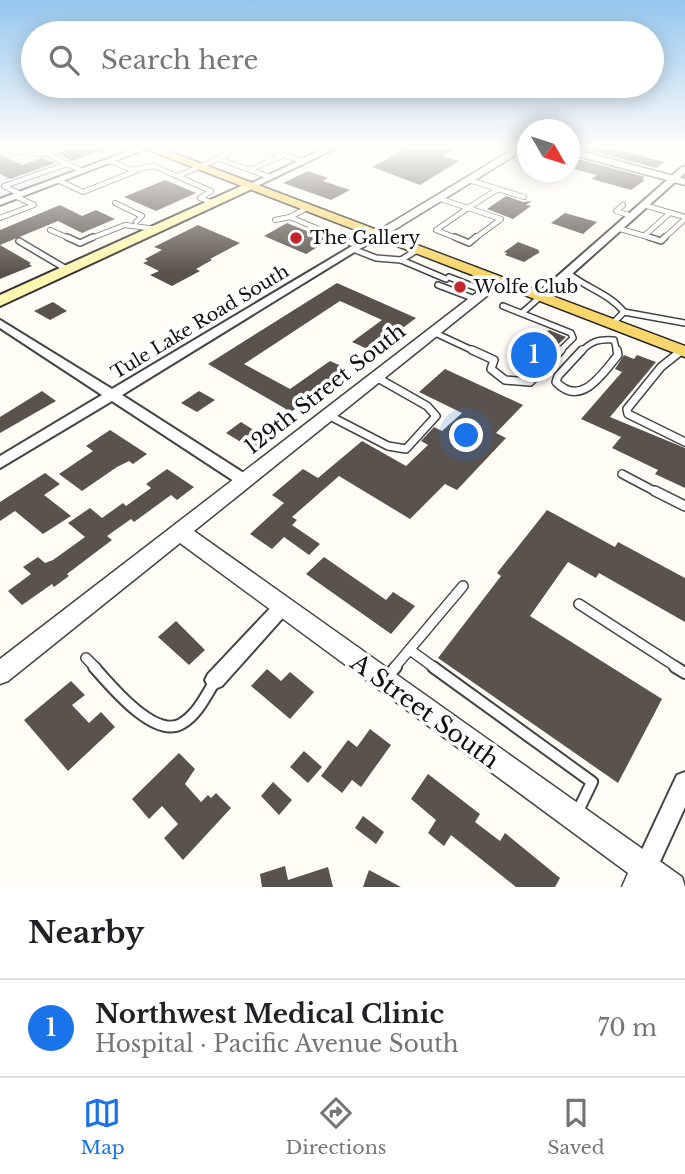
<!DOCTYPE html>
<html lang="en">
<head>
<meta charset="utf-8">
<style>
	body { margin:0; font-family:"Libre Baskerville",serif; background:#f2f2f2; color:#202124 }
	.compass { position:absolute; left:517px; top:119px; width:63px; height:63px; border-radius:50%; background:#fff; box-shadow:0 4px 18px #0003; rotate:129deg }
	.you { position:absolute; left:467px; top:436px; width:24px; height:24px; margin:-18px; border:5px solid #fff; border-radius:50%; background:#1a73e8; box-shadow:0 0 0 10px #1a73e833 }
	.badge { display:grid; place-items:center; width:46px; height:46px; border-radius:50%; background:#1a73e8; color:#fff; font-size:23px; font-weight:700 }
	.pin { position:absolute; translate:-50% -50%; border:4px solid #fff; box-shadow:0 2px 7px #0006 }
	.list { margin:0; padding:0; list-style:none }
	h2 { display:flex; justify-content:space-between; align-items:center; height:91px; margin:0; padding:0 28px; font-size:30px }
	h2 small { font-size:23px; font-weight:400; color:#757577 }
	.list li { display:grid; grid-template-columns:46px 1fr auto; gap:21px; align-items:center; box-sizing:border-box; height:98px; padding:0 28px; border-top:2px solid #e0e0e0 }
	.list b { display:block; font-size:26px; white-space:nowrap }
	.list p { margin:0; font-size:23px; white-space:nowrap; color:#757577 }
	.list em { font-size:23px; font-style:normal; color:#757577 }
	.icon { flex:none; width:38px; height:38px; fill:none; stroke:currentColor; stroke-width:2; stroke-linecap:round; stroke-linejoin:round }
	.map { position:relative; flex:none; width:685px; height:887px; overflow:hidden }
	.search { position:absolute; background:#fff; box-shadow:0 4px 18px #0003; left:21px; right:21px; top:21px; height:77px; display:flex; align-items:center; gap:18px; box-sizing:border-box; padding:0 24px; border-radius:38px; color:#757577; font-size:26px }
	.sheet { height:189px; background:#fff }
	nav { display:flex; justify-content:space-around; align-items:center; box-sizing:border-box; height:98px; border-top:2px solid #e0e0e0; background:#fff; font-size:19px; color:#757577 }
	nav a { display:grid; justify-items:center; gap:4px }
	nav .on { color:#1a73e8 }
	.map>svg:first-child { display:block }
	.industrial { fill:#eee6ef }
	.building { fill:#5a524d }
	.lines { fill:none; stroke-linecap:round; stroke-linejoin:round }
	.service-far4-casing { stroke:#444; stroke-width:6 }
	.service-far3-casing { stroke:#444; stroke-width:8 }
	.service-far2-casing { stroke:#444; stroke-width:10 }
	.service-far1-casing { stroke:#444; stroke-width:12 }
	.service-casing { stroke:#444; stroke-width:14 }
	.minor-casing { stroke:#444; stroke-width:4 }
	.tertiary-casing { stroke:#444; stroke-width:3 }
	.secondary-casing { stroke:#333; stroke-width:4 }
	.primary-casing { stroke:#222; stroke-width:3 }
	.service-far4 { stroke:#fff; stroke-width:4.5 }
	.service-far3 { stroke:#fff; stroke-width:5 }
	.service-far2 { stroke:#fff; stroke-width:7 }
	.service-far1 { stroke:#fff; stroke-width:9 }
	.service { stroke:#fff; stroke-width:10 }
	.minor { fill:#fff; fill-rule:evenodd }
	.tertiary { fill:#fff; fill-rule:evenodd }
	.secondary { fill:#fff6b0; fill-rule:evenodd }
	.primary { fill:#f9d66b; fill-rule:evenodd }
	.poi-dot { fill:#c4262e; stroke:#fff; stroke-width:2.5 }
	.labels { text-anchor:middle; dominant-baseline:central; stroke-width:7; stroke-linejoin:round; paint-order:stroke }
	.far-poi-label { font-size:18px; fill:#111; stroke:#fff; text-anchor:start }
	.far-street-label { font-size:18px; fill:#111; stroke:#fff }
	.street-label { font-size:21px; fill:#111; stroke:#fff }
	.near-street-label { font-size:24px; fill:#111; stroke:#fff }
</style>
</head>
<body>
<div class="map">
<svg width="685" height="887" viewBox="0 0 685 887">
	<rect width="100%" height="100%" fill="#fffdf5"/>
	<polygon class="industrial" points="39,148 83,168 0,199 0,149"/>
	<g class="building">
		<polygon points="72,148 103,148 103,150 72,161 57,153"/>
		<polygon points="407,148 457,148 442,156 459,161 420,185 372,167"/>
		<polygon points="581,148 609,148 665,162 656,168"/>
		<polygon points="0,155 23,165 42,158 55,163 10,179 0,174"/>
		<polygon points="570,157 645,177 642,179 645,180 631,190 592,179 597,175 570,168"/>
		<polygon points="308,171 328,178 323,181 350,190 331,200 283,183"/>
		<polygon points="165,180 196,193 156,211 124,197"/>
		<polygon points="506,196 523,202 532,201 526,205 531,206 513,219 487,209"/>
		<polygon points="60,205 82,216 96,210 115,219 82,233 58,221 0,245 0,230"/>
		<polygon points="565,213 597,222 583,234 551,223"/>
		<polygon points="287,223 329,240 306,254 264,236"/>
		<polygon points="198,225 240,243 210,259 212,260 196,269 200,271 172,286 150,275 159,271 143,263 148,261 145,259 162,250 154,247"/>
		<polygon points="518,242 539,250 538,251 540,252 524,262 505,255 507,253 504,252"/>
		<polygon points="0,245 31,263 29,264 32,266 0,279"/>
		<polygon points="337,283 416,318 372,351 352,342 382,320 340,301 244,364 290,389 330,361 348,369 291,412 208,364"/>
		<polygon points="53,302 67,311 50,320 34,311"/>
		<polygon points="549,330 566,337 538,363 521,356"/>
		<polygon points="624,355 634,359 637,355 656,362 610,417 685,448 685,488 655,474 658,470 612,448 621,437 581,419 622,372 615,369"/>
		<polygon points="445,369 523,405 496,433 506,438 457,490 445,484 410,519 339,476 292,517 297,520 292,525 320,544 309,555 284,537 272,549 250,534 284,503 272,495 303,469 318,478 362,441 406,466 428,445 421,441 434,427 442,431 462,413 419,392"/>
		<polygon points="42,391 56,401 0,433 0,417"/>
		<polygon points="199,391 215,400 197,412 181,403"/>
		<polygon points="241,422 268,439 254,450 226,433"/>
		<polygon points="110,430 147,454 133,464 129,461 117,467 82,491 59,474 93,451 86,446"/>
		<polygon points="167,469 194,487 177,500 171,495 134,522 131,519 107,536 112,540 67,574 69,576 54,587 52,584 22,605 8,591 31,574 23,567 38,557 45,563 53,560 85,537 68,523 90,508 102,518 123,503 126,506 151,488 146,484"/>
		<polygon points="45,473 60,484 44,495 71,516 43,534 15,511 0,521 0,502"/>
		<polygon points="547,510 615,547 618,542 685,578 685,622 599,573 596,578 568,562 530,616 662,699 618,783 438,658 501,576 497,573"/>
		<polygon points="324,557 386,600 393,592 415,606 391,634 306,574"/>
		<polygon points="176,621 205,650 189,665 158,637"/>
		<polygon points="267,669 281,681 290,672 314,692 290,719 251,686"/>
		<polygon points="71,681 85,695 72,705 89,723 101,712 115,727 68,771 24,720"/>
		<polygon points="370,729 391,745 361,787 352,780 342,793 321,776 348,740 357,747"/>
		<polygon points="304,751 322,767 308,783 290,767"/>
		<polygon points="179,753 195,769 185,784 201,802 208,795 211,798 216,793 231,808 183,860 164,838 178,824 162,806 149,819 132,799"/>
		<polygon points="428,774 480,814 475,822 500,841 505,833 560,878 555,887 516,887 451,835 444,846 428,833 436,820 411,799"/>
		<polygon points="273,782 292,800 279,815 261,796"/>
		<polygon points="363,816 384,832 376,844 355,828"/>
		<polygon points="285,866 288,880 328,867 333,887 262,887 260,874"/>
		<polygon points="369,870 401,887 363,887"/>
	</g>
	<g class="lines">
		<defs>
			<g id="service-far4">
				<polyline points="257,148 304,161"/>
				<polyline points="0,150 48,154 67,164"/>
				<polyline points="219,159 270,177"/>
				<polyline points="110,161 132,170 154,166 211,191 200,198 213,203"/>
				<polyline points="251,169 282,156"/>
				<polyline points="178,176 223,157 234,148"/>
				<polyline points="58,180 83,192 136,171"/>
				<polyline points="498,189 524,197"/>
				<polyline points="20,194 4,186 67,164 83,171"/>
				<polyline points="438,198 468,208"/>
				<polyline points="115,203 142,216 136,222"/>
				<polyline points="623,205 616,211 631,216"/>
				<polyline points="644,205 685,217"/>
				<polyline points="468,208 501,219 474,239"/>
				<polyline points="468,208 498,189 469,180"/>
				<polyline points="290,217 342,239"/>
				<polyline points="0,218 34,205 15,196"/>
				<polyline points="275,220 290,217 307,208"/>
				<polyline points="617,228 655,239"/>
				<polyline points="50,230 71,239"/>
				<polyline points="644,236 670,213"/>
				<polyline points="89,239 125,225 156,229"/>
				<polyline points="459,239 436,230 468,208"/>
				<polyline points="663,239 685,219"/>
			</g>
			<g id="service-far3">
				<polyline points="67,237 80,243 93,237"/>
				<polyline points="338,237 358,246"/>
				<polyline points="455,237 469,243 476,237"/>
				<polyline points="649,237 661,241 665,237"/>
				<polyline points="19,241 68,270"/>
				<polyline points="353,249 376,258 401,260 446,279"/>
				<polyline points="401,260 417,250"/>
				<path d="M567 272C585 288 609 293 624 312"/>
				<polyline points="449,277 485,291"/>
				<polyline points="438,285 475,299"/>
				<polyline points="503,306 571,333 573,338 559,352"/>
				<polyline points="523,312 540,297"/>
				<polyline points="612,324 624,312 685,323"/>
				<polyline points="433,332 476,352"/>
				<path d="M581 352C591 341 599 339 614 340L617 352"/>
			</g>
			<g id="service-far2">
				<polyline points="472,350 494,360 491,369 505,380 530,382 561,350"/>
				<path d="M582 350 558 376 556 382C581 408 602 374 618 355L617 350"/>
				<polyline points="681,351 661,367 627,409 628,414 685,442"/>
				<polyline points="328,415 388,446 406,449 436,416 427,406 376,377"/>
				<polyline points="622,474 658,493"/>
			</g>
			<g id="service-far1">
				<polyline points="655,491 685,506"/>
				<polyline points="579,604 678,668"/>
				<polyline points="410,650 435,668"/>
				<polyline points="86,658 96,668"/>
				<polyline points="394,668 463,586"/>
			</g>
			<g id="service">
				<path d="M94 667C110 685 154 739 181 724 197 715 206 696 215 681"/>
				<polyline points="433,667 592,782 578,811"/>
				<polyline points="675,667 685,673"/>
				<polyline points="387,677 396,667"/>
			</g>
			<g id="minor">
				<polygon points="137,148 148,148 0,205 0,199"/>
				<polygon points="325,148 336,148 253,188 246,186"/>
				<polygon points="682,167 685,167 685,173 544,299 536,299 536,295"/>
				<polygon points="374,233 382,235 122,395 250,477 252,481 250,485 240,485 112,401 0,468 0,456 102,395 0,328 0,320 112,389"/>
				<polygon points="283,598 289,601 292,606 289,611 222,686 215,689 208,686 205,680 208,674 277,601"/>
				<polygon points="685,772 685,807 653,877 645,881 637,877 633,869 677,775"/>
			</g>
			<g id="tertiary">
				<polygon points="515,148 527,148 381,238 371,235"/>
				<polygon points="570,148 685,179 685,185 570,154"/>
				<polygon points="498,276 505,280 503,283 194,531 682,877 685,887 622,887 628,873 180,543 8,681 0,684 0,659"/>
			</g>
			<polygon id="secondary" points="250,182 256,186 254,188 0,306 0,295"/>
			<polygon id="primary" points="143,148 160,148 685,346 685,357"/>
		</defs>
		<use href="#service-far4" class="service-far4-casing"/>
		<use href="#service-far3" class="service-far3-casing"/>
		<use href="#service-far2" class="service-far2-casing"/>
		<use href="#service-far1" class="service-far1-casing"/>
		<use href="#service" class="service-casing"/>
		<use href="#minor" class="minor-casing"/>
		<use href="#tertiary" class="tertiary-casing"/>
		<use href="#secondary" class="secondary-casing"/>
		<use href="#primary" class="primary-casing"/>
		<use href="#service-far4" class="service-far4"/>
		<use href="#service-far3" class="service-far3"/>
		<use href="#service-far2" class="service-far2"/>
		<use href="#service-far1" class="service-far1"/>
		<use href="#service" class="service"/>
		<use href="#minor" class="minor"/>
		<use href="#tertiary" class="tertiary"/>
		<use href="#secondary" class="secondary"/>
		<use href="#primary" class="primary"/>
	</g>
	<linearGradient id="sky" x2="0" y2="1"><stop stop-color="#95c6ee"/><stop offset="0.54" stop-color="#fffefa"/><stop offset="1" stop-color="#fffefa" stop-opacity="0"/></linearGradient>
	<rect width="685" height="272" fill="url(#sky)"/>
	<g class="poi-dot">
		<circle cx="296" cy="238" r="7"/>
		<circle cx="460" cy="287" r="7"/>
	</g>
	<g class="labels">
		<g class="far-poi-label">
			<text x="310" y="238">The Gallery</text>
			<text x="474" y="287">Wolfe Club</text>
		</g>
		<g class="far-street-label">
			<text transform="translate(200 322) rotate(-31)">Tule Lake Road South</text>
		</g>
		<g class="street-label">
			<text transform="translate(325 389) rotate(-38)">129th Street South</text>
		</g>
		<g class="near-street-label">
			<text transform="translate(425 711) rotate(36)">A Street South</text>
		</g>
	</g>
</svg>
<svg class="compass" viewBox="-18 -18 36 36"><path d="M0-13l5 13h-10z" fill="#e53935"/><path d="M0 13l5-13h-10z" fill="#757577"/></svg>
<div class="you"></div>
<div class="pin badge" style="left:534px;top:355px">1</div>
<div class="search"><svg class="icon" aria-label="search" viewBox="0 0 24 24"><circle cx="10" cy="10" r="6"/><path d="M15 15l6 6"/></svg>Search here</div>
</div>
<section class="sheet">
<h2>Nearby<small></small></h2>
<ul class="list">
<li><span class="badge">1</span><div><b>Northwest Medical Clinic</b><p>Hospital · Pacific Avenue South</p></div><em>70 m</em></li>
</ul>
</section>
<nav>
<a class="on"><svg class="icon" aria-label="map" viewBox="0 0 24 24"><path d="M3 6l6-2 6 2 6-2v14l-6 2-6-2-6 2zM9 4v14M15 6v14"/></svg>Map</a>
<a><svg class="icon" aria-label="directions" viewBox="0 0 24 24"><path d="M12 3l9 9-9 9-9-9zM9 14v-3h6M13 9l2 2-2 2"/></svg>Directions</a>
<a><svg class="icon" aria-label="saved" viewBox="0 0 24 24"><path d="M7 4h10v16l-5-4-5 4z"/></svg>Saved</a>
</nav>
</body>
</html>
